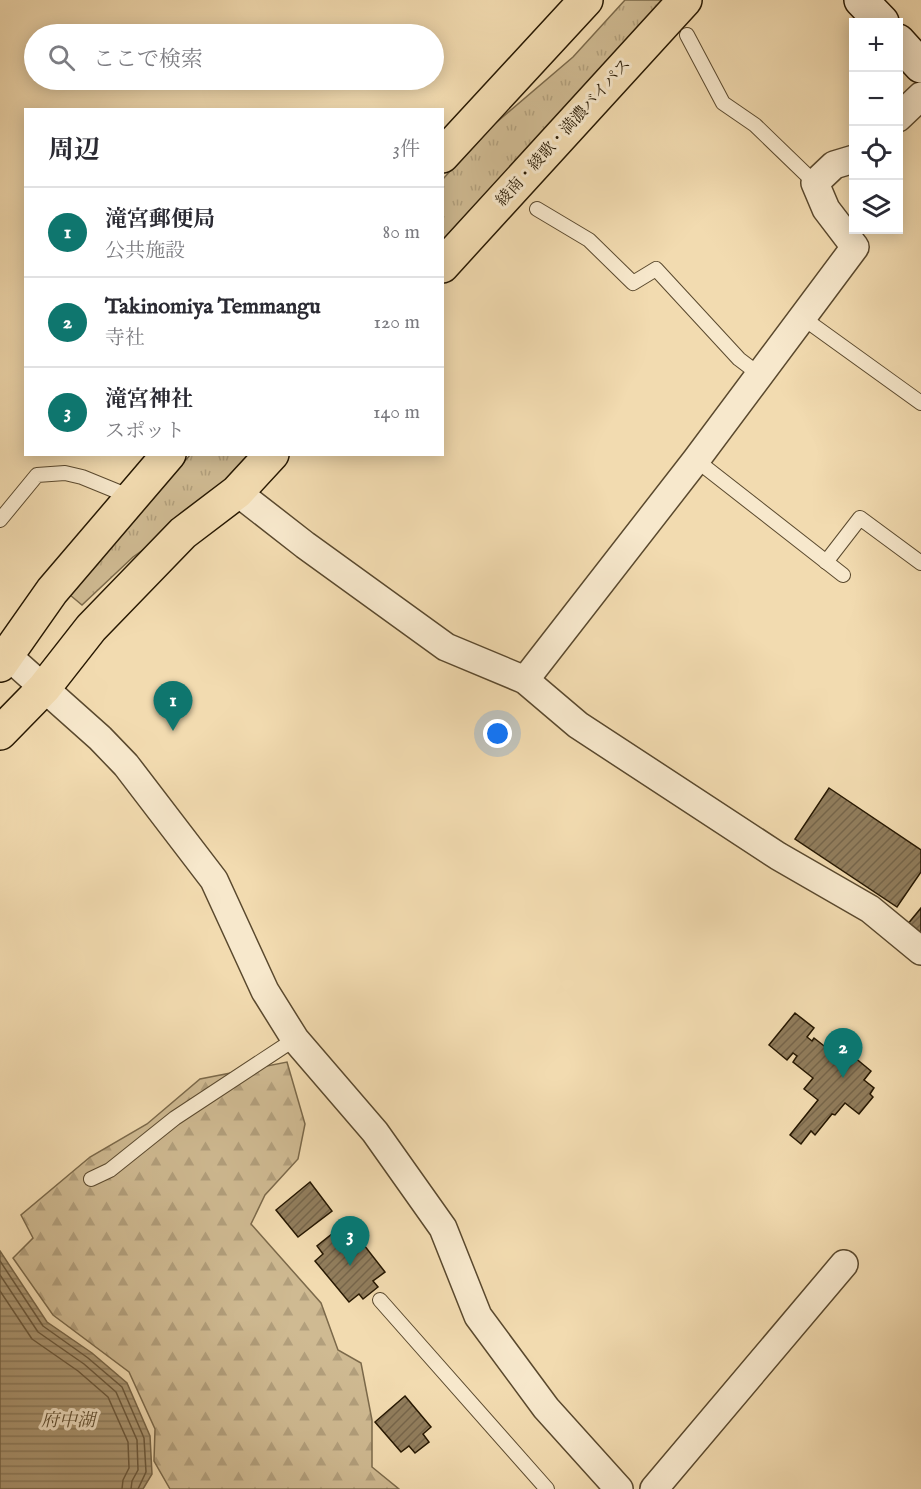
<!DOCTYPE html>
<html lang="ja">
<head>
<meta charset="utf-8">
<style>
	body { margin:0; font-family:"IM FELL English","Noto Serif JP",serif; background:#f7f7f7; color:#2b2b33 }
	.controls { position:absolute; right:18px; top:18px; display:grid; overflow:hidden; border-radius:0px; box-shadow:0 3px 15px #0003 }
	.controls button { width:54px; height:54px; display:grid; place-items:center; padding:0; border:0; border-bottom:2px solid #e1e1e2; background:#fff; color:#2b2b33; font:30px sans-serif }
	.you { position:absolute; left:498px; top:734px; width:21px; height:21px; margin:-15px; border:4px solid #fff; border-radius:50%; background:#1a73e8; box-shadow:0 0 0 9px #1a73e833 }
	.badge { display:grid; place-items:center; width:39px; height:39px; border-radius:50%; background:#0f766e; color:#fff; font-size:20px; font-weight:700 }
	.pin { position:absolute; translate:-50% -50px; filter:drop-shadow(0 2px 3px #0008) }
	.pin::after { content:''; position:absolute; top:32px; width:21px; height:18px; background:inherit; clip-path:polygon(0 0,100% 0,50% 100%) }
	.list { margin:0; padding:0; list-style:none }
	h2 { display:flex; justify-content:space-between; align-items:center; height:78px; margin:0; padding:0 24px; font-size:26px }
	h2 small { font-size:20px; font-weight:400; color:#7c7c81 }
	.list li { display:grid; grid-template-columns:39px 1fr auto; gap:18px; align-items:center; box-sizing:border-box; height:90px; padding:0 24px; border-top:2px solid #e1e1e2 }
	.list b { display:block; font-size:22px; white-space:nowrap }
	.list p { margin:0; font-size:20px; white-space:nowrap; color:#7c7c81 }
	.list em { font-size:20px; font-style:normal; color:#7c7c81 }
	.icon { flex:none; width:33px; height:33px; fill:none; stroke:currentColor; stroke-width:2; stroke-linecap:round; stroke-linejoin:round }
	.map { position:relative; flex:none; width:921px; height:1489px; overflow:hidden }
	.search { position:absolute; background:#fff; box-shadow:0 3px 15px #0003; left:24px; top:24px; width:420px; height:66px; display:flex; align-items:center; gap:15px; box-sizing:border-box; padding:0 21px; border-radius:33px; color:#7c7c81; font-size:22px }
	.panel { position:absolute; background:#fff; box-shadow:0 3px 15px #0003; left:24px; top:108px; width:420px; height:348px; border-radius:0px }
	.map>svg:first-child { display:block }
	.grass { fill:url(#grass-tufts); stroke:#7b694a; stroke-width:1.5 }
	.forest { fill:url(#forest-firs); stroke:#7b694a; stroke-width:1.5 }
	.water { fill:url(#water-rules); stroke:#776547; stroke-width:1.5 }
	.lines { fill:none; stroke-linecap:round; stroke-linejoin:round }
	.shore { stroke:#6a583c; stroke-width:1.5 }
	.building { fill:url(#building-hatch); stroke:#271802; stroke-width:1.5 }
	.lane-casing { stroke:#5a492e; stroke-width:16 }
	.street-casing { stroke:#5a492e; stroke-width:30 }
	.secondary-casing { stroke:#271802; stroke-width:36 }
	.highway-casing { stroke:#271802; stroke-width:36 }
	.lane { stroke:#f7e8cc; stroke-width:14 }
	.street { stroke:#f7e8cc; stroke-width:27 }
	.secondary { stroke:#f7e8cc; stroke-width:33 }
	.highway { stroke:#f2dbb0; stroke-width:33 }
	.labels { text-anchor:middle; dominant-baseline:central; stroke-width:6; stroke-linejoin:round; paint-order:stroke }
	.street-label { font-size:16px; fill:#271802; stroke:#f7e8cc }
	.water-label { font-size:18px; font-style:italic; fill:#5d4c30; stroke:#f7e8cc }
</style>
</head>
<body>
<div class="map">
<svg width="921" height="1489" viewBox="0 0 921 1489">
	<defs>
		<pattern id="grass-tufts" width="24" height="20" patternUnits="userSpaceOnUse" patternTransform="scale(1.5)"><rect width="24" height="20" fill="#cfba92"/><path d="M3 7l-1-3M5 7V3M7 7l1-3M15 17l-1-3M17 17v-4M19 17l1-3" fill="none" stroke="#b29f7c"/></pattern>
		<pattern id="forest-firs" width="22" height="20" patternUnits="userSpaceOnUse" patternTransform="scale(1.5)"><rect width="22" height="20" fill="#cfba92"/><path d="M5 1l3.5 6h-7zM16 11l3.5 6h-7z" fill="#b29f7c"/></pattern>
		<pattern id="water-rules" width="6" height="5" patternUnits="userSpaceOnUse" patternTransform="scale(1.5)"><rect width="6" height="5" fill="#ad9975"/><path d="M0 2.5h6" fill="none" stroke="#8d7c5e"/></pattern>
		<pattern id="building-hatch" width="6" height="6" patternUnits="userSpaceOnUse" patternTransform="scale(1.5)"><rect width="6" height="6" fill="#917d5c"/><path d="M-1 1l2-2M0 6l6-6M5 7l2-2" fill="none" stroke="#76654a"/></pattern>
	</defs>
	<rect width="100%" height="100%" fill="#f2dbb0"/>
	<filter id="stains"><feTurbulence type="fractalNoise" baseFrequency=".00333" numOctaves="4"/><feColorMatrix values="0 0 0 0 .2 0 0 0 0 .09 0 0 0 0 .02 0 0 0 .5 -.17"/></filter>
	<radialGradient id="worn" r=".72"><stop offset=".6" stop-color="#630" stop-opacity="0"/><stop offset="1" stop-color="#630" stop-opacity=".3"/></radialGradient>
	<g class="grass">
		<polygon points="625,0 665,0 443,250 443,179 485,132 573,57"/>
		<polygon points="190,455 253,455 203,508 133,557 82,605 70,595"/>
	</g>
	<polygon class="forest" points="287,1062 305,1124 298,1159 265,1195 251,1224 321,1303 338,1350 361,1363 372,1420 372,1467 399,1489 170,1489 154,1461 155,1429 129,1372 53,1315 13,1258 33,1238 21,1215 90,1157 147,1124 200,1079"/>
	<polygon class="water" points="0,1251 47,1322 92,1353 127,1383 150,1436 152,1474 143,1489 0,1489"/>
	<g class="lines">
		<g class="shore">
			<polyline points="0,1261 43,1326 88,1358 122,1387 144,1438 146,1472 138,1489"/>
			<polyline points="0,1275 38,1332 84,1364 116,1392 137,1440 138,1470 132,1481 131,1489"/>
			<polyline points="0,1291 32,1339 78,1371 108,1397 128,1442 129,1468 123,1480 122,1489"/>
		</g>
	</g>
	<g class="building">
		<polygon points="829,788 921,850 921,872 897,907 795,839"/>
		<polygon points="921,908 921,937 907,925"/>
		<polygon points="795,1013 814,1028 807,1037 812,1041 814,1038 847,1064 854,1057 871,1071 864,1080 874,1088 870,1094 873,1097 859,1114 845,1103 835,1115 832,1114 815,1135 811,1131 801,1144 790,1135 818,1100 804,1089 813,1078 793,1062 797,1056 793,1053 787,1060 769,1045"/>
		<polygon points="310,1182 332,1211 298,1237 276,1210"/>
		<polygon points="338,1229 356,1252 364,1245 385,1272 373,1281 378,1287 363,1299 359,1294 349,1302 315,1261 323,1254 317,1246"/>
		<polygon points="405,1396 431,1427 423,1434 429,1442 415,1453 409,1446 401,1452 375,1422"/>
	</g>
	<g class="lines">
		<defs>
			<g id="lane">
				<polyline points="687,35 723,103 755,125 815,183"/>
				<polyline points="537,209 589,240 633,283 656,269 739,359 760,375"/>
				<polyline points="803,318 921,403"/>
				<polyline points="696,460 843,575"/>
				<polyline points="0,520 37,475 65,473 82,477 131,497"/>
				<polyline points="826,562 860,518 921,563"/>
				<polyline points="91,1179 110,1170 175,1118 295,1039"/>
				<polyline points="380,1300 547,1489"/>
			</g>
			<g id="street">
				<polyline points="898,118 921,96"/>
				<polyline points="237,492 305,545 446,647 525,680 578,725 778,856 870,909 921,951"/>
				<polyline points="8,656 100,738 126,765 214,880 265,991 295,1039 375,1132 443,1228 478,1316 546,1408 619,1489"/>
				<polyline points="525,680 696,460 855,247 826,209 815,183 834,165 854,159"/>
				<polyline points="654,1489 844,1264"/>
			</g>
			<g id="secondary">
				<polyline points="861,0 882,22"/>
				<polyline points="898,41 921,66"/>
			</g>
			<g id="highway">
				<polyline points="442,156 586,0"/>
				<polyline points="442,266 685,0"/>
				<polyline points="0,665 52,591 169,454"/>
				<polyline points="0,733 44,688 91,628 183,533 237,492 272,454"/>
			</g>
		</defs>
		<use href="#lane" class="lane-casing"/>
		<use href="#street" class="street-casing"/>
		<use href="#secondary" class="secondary-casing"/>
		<use href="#highway" class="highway-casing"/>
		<use href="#lane" class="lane"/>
		<use href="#street" class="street"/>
		<use href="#secondary" class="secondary"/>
		<use href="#highway" class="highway"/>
	</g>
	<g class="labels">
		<g class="street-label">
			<text transform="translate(564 133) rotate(-48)">綾南・綾歌・満濃バイパス</text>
		</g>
		<g class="water-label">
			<text x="68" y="1421">府中湖</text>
		</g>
	</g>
	<rect width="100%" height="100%" filter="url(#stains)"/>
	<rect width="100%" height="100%" fill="url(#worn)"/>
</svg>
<div class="controls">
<button>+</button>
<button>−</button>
<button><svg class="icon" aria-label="locate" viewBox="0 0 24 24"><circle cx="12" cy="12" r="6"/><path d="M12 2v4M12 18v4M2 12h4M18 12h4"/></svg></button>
<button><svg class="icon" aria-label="layers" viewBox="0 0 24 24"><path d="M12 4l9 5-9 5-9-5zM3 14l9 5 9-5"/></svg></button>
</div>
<div class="you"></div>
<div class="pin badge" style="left:173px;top:731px">1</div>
<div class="pin badge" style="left:843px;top:1078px">2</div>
<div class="pin badge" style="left:350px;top:1266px">3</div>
<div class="search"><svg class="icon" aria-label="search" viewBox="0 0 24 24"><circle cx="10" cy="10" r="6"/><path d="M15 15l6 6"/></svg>ここで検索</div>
<section class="panel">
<h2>周辺<small>3件</small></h2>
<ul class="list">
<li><span class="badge">1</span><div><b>滝宮郵便局</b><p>公共施設</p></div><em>80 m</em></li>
<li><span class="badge">2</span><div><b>Takinomiya Temmangu</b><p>寺社</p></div><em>120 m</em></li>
<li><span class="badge">3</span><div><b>滝宮神社</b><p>スポット</p></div><em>140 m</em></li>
</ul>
</section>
</div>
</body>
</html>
